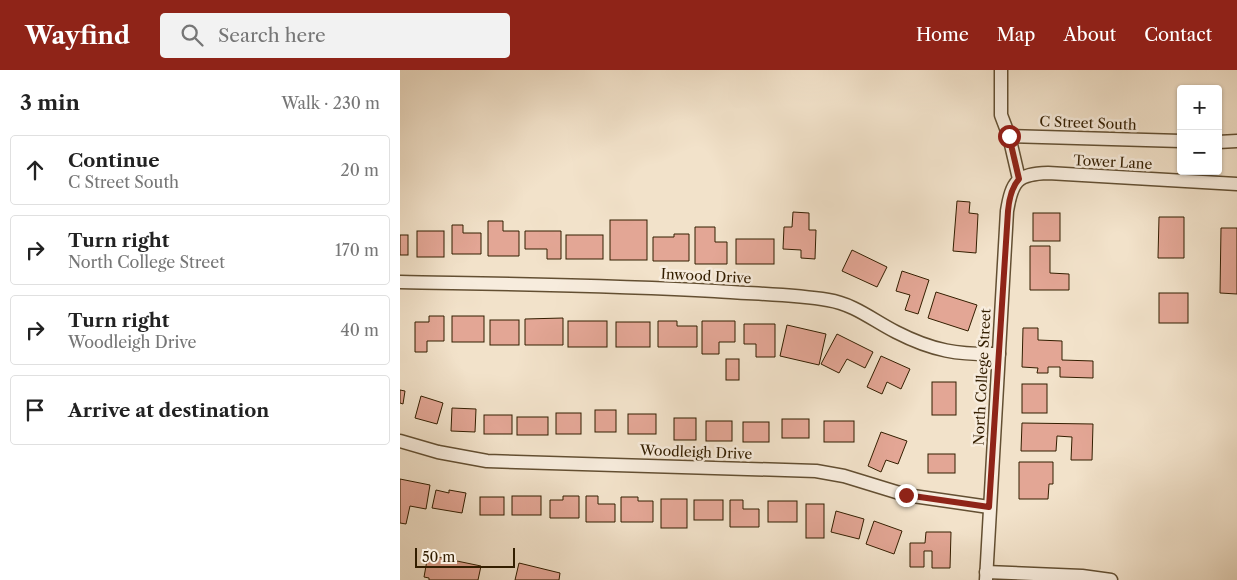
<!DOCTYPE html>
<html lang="en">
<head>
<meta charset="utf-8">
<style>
	body { margin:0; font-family:"Libre Caslon Text",serif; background:#f2f2f2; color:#222 }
	.controls { position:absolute; right:15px; top:15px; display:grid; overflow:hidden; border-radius:5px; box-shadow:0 1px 4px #0004 }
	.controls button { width:45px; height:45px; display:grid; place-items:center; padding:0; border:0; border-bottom:1px solid #e0e0e0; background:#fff; color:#222; font:25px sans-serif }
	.scale { position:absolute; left:15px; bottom:12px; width:100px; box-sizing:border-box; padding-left:5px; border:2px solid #331e00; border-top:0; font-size:14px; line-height:18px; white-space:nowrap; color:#331e00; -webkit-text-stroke:4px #f7ecdd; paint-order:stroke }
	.stop { position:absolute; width:15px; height:15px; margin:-11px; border:4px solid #8f2418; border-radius:50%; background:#fff }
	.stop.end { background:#8f2418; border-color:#fff; box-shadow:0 1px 5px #0008 }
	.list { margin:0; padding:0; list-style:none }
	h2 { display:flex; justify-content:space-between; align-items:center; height:65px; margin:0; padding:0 20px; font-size:21px }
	h2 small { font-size:16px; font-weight:400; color:#767676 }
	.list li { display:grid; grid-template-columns:32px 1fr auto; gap:15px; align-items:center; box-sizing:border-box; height:70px; margin:0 10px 10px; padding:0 10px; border:1px solid #e0e0e0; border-radius:5px }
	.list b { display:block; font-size:19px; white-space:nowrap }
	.list p { margin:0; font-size:16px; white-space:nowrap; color:#767676 }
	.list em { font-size:16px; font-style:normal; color:#767676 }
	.icon { flex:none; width:28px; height:28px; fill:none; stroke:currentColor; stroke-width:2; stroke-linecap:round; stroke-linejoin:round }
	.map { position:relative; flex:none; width:837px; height:510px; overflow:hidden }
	header { display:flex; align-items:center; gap:30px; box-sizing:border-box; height:70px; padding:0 25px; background:#8f2418; color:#fff }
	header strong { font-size:24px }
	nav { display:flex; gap:28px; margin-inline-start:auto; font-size:18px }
	.search { width:350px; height:45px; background:#f2f2f2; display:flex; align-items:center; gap:12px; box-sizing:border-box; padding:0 18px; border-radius:5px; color:#767676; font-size:19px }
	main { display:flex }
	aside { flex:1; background:#fff }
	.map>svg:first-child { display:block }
	.building { fill:#e3a695; stroke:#331e00 }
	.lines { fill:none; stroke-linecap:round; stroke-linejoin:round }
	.street-casing { stroke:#634f32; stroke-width:15 }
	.street { stroke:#f7ecdd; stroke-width:12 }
	.route { stroke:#8f2418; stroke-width:6 }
	.labels { text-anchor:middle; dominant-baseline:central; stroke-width:5; stroke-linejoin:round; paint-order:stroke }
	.street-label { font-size:14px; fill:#331e00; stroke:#f7ecdd }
</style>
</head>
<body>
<header>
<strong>Wayfind</strong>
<div class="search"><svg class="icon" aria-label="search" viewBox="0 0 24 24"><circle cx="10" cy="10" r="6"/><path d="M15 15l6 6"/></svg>Search here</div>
<nav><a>Home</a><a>Map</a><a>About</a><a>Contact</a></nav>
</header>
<main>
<aside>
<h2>3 min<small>Walk · 230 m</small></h2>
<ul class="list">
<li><svg class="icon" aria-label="ahead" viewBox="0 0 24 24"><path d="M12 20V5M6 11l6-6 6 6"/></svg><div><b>Continue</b><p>C Street South</p></div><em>20 m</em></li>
<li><svg class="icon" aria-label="right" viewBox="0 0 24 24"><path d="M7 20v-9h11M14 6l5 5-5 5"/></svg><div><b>Turn right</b><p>North College Street</p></div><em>170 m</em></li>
<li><svg class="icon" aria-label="right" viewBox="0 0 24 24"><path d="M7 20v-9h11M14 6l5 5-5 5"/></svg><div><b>Turn right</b><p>Woodleigh Drive</p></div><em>40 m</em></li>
<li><svg class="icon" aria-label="arrive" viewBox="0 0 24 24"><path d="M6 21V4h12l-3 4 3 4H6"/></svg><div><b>Arrive at destination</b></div></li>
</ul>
</aside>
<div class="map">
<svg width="837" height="510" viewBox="0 0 837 510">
	<rect width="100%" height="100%" fill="#f2e2ca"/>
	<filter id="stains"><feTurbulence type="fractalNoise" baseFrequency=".004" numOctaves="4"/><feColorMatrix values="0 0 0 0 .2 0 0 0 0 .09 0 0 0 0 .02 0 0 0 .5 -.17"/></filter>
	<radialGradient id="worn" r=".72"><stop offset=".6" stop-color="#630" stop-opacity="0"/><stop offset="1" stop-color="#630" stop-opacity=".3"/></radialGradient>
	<g class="building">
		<polygon points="557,131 570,132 569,143 578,144 576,183 553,181"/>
		<polygon points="393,142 409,143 409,160 416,160 415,189 401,188 401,180 383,179 384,157 392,157"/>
		<rect x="633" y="143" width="27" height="28"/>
		<polygon points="759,147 784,147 784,188 758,188"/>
		<rect x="210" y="150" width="37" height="40"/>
		<polygon points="88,151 103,151 103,161 119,161 119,186 88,186"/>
		<polygon points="52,155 63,155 63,163 81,163 81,184 52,184"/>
		<polygon points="295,157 315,157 315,172 327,172 327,194 295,194"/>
		<polygon points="821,158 837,158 837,224 820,223"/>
		<rect x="17" y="161" width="27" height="26"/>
		<polygon points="125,161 161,161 161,189 147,189 147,179 125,179"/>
		<polygon points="274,164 289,164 289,191 253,191 253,167 274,167"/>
		<rect x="0" y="165" width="8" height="20"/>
		<rect x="166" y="165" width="37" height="24"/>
		<rect x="336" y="169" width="38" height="25"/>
		<polygon points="630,176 650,176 650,203 669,204 669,220 630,220"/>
		<polygon points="452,180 487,197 477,217 442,201"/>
		<polygon points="502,201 529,210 518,244 505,240 510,225 496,221"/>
		<polygon points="536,222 577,235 568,261 528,248"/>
		<rect x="759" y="223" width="29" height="30"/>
		<polygon points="29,246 44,246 44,271 27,271 27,282 15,282 15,252 29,252"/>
		<rect x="52" y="246" width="32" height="26"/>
		<polygon points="163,248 163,275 125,275 125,249"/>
		<rect x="90" y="250" width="29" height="25"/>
		<rect x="168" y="251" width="39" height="26"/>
		<polygon points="258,251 277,251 277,256 297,256 297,277 258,277"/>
		<polygon points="302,251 335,251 335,272 319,272 319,284 302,284"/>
		<rect x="216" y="252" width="34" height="25"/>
		<polygon points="344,254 375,254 375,287 356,287 356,274 344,274"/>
		<polygon points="387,255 426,264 419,295 380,286"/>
		<polygon points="623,258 638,258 638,270 662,271 662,290 693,291 693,308 660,307 660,297 648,297 648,303 637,303 638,298 622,297"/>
		<polygon points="437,264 473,282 465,298 447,289 439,303 421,294"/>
		<polygon points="481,286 510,299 501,319 487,312 482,324 467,317"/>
		<rect x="326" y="289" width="13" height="21"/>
		<rect x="532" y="312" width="24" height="33"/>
		<rect x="622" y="314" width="25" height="29"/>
		<polygon points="0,320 5,321 3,334 0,333"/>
		<polygon points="21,326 43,333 37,354 15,348"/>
		<polygon points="52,338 76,339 75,362 51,361"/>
		<rect x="195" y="340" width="21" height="22"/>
		<rect x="156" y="343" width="25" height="21"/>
		<rect x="228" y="344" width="28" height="20"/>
		<rect x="84" y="345" width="28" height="19"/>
		<rect x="117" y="347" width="31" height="18"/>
		<rect x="274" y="348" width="22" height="22"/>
		<rect x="382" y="349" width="27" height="19"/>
		<rect x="306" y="351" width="26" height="20"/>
		<rect x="424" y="351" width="30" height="21"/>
		<rect x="343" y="352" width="26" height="20"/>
		<polygon points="622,353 693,354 692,390 671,390 672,367 657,366 656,381 621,381"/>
		<polygon points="481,362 507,371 498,394 486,390 481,402 468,396"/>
		<rect x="528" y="384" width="27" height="19"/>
		<polygon points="619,392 653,392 653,414 649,414 648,429 619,429"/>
		<polygon points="0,409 30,415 26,439 10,436 6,454 0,453"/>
		<polygon points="36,420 49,423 49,420 66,423 62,443 32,438"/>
		<rect x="112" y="426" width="29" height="19"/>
		<polygon points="163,426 179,426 179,448 150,448 150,430 163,430"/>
		<polygon points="186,426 198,426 198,434 215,434 215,452 186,452"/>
		<rect x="80" y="427" width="24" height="18"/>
		<polygon points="221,427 238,427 238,431 253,431 253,452 221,452"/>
		<rect x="261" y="429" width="26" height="29"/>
		<rect x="294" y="430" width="29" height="20"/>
		<polygon points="330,430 343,430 343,439 359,439 359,457 330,457"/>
		<rect x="368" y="431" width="29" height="21"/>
		<rect x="406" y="434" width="18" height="34"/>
		<polygon points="436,441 464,449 459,469 431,462"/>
		<polygon points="474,451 502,461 494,484 466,474"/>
		<polygon points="526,462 551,462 550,498 532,498 532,481 524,481 524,497 510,497 510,473 525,473"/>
		<polygon points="28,485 81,496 78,510 29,510 29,508 24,507"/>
		<polygon points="119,493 160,503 159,510 115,510"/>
	</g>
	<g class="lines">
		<defs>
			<g id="street">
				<polyline points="601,0 601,45 609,66 619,109"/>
				<polyline points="609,66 781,71"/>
				<polyline points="818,72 837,71"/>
				<path d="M0 212C105 214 210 215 315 221 352 224 391 224 428 230 454 234 474 251 496 262 533 281 558 285 599 284"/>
				<polyline points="0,371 38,382 87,391 416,401 444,406 506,425 589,437"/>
				<polyline points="586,502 682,506 711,510"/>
				<path d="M586 510 607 141C612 111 617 104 648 103L837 114"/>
			</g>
		</defs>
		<use href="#street" class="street-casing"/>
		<use href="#street" class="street"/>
	</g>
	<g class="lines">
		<path class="route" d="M506 425 589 437 608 141C609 129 611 118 619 109L609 66"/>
	</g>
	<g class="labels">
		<g class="street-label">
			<text transform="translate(688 53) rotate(2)">C Street South</text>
			<text transform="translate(713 92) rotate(3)">Tower Lane</text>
			<text transform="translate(306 206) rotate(3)">Inwood Drive</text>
			<text transform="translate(582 307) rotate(-87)">North College Street</text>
			<text transform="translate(296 382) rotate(2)">Woodleigh Drive</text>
		</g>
	</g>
	<rect width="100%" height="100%" filter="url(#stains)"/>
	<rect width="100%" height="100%" fill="url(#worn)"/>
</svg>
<div class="controls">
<button>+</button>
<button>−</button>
</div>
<div class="scale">50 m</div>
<div class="stop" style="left:609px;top:66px"></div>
<div class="stop end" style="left:506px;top:425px"></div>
</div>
</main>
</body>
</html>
